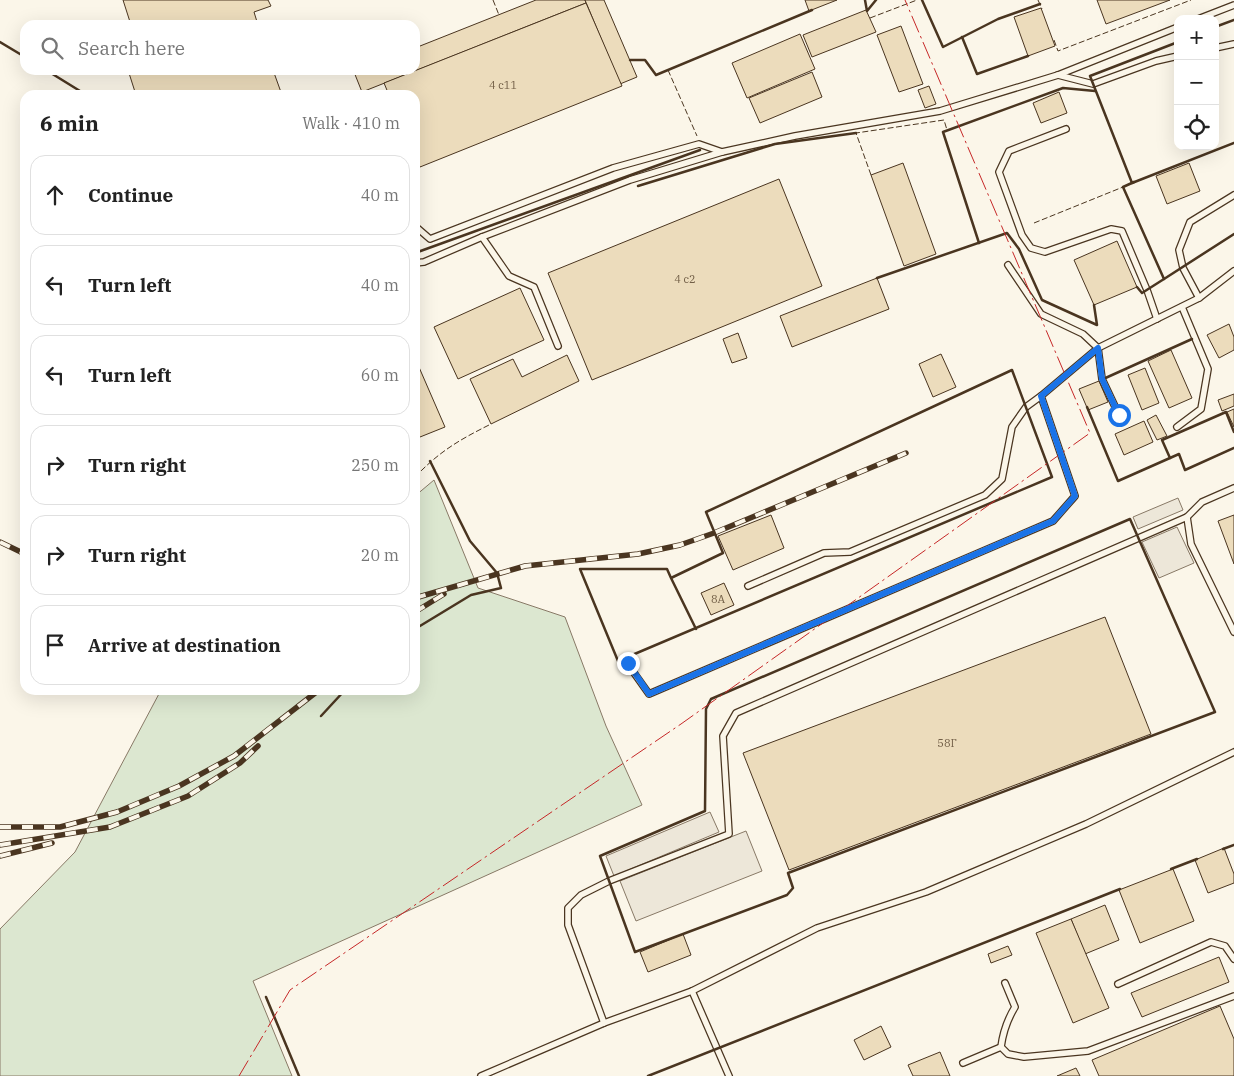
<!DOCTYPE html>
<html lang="en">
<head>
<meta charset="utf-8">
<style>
	body { margin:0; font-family:"IBM Plex Serif",serif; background:#f6f6f6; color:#222 }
	.controls { position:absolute; right:15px; top:15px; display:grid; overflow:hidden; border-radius:10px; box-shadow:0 5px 20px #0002 }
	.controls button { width:45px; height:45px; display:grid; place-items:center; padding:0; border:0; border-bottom:1px solid #e0e0e0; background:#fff; color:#222; font:25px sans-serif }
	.stop { position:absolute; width:15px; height:15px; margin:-11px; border:4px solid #1a73e8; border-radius:50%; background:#fff }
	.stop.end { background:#1a73e8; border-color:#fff; box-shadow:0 1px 5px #0008 }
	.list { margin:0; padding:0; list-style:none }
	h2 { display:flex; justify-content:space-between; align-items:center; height:65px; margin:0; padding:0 20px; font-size:21px }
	h2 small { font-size:16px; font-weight:400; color:#767676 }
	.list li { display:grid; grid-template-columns:32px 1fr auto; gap:15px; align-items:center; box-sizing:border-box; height:80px; margin:0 10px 10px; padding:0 10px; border:1px solid #e0e0e0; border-radius:15px }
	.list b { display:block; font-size:19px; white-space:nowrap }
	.list em { font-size:16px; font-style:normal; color:#767676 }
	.icon { flex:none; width:28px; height:28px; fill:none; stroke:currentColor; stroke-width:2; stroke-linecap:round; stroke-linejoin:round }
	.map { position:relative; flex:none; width:1234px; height:1076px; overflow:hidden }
	.search { position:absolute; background:#fff; box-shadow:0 5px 20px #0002; left:20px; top:20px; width:400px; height:55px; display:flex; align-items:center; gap:12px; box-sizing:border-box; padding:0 18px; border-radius:15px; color:#767676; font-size:19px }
	.panel { position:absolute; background:#fff; box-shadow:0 5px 20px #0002; left:20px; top:90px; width:400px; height:605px; border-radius:15px }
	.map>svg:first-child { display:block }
	.green { fill:#dce7d0; stroke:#887966 }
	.parking { fill:#ede7d9; stroke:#887966 }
	.building { fill:#ecdcbc; stroke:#4a3520 }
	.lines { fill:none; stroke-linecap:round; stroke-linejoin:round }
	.lane-casing { stroke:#4a3520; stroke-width:8 }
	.lane { stroke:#fbf6e9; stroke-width:5.5 }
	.rail-casing { stroke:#4a3520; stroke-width:5.5 }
	.rail { stroke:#fbf6e9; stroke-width:4; stroke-dasharray:11; stroke-linecap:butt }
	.fence { stroke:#4a3520; stroke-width:1; stroke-dasharray:6 2.5; stroke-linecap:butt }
	.wall { stroke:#4a3520; stroke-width:2.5 }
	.power { stroke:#c62828; stroke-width:1; stroke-dasharray:18 4 2.5 4; stroke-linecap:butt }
	.route { stroke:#1a73e8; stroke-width:6 }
	.labels { text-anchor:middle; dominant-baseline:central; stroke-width:4; stroke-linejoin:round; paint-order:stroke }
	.number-label { font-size:11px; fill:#725f47 }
</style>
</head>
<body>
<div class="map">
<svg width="1234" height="1076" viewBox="0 0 1234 1076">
	<rect width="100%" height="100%" fill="#fbf6e9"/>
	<polygon class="green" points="434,480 478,588 565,617 606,726 642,805 253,981 292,1076 0,1076 0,929 75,852 161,690 415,690 415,496"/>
	<g class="parking">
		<polygon points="1178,498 1183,510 1138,529 1133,517"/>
		<polygon points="1177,527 1194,563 1159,578 1142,542"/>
		<polygon points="710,812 719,832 614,876 606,856"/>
		<polygon points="746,831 762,871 636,921 620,881"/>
	</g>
	<g class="building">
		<polygon points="123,0 268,0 271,6 254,12 258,25 131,25"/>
		<polygon points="536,0 585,0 586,3 362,92 354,72 359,70 415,70 415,48"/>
		<polygon points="585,0 604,0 637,77 620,84"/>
		<polygon points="805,0 837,0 809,11"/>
		<polygon points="1097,0 1170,0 1106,24"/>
		<polygon points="586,3 622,86 420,167 415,154 415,95 389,95 384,83"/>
		<polygon points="1041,8 1055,46 1028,56 1014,17"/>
		<polygon points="866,10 876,32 812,57 803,35"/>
		<polygon points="901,26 923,84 899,92 877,35"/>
		<polygon points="800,34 815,69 747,98 732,63"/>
		<polygon points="128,70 273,70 282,95 136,95"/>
		<polygon points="812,72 822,97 760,123 749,98"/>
		<polygon points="929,86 936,104 925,108 918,90"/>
		<polygon points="1059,92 1067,113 1041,123 1033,103"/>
		<polygon points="903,163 936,254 904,266 871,175"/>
		<polygon points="1189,163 1200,191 1167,204 1156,176"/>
		<polygon points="779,179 822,286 592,380 548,273"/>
		<polygon points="1117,241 1137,287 1094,305 1074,260"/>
		<polygon points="877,278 889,309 792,347 780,316"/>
		<polygon points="520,288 544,340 458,379 434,327"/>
		<polygon points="1229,324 1234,337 1234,350 1219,358 1207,335"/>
		<polygon points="738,333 747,358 732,363 723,339"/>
		<polygon points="1171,350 1192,398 1169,408 1148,361"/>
		<polygon points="941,354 956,387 933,397 919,364"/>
		<polygon points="567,355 579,381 491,424 470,379 513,359 522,377"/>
		<polygon points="415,358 445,427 415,439"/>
		<polygon points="1145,368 1159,403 1142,410 1128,375"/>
		<polygon points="1099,381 1108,402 1088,410 1079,389"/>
		<polygon points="1234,394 1234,406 1222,411 1218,400"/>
		<polygon points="1234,409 1234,427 1227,412"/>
		<polygon points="1156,415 1167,436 1157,440 1147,420"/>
		<polygon points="1144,421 1153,442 1124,455 1115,434"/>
		<polygon points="771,515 784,548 733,570 718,536"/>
		<polygon points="1234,515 1234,564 1218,521"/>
		<polygon points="724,583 734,605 711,615 701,593"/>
		<polygon points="1105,617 1151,734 789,870 743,753"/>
		<polygon points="1224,848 1234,874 1234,883 1208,893 1195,860"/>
		<polygon points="1173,869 1194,921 1140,943 1119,890"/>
		<polygon points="1105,905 1119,940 1085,954 1071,919"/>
		<polygon points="1071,919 1109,1008 1073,1023 1036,933"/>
		<polygon points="683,934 691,955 648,972 640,952"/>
		<polygon points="1008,946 1012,955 991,963 988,954"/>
		<polygon points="1219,957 1229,982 1142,1017 1131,993"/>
		<polygon points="1220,1006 1234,1039 1234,1076 1099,1076 1092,1060"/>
		<polygon points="881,1026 891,1047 864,1060 854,1040"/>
		<polygon points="940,1052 950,1076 913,1076 908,1065"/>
		<polygon points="1076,1068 1080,1076 1057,1076"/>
	</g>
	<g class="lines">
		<defs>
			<g id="lane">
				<polyline points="1198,19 1234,5"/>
				<polyline points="1215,48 1234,44"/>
				<polyline points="1058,75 1093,84 1156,61 1178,56"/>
				<polyline points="1066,129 1009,151 999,172 1022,235 1031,248 1045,252 1111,229 1122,231 1147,290 1157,319"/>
				<polyline points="415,226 430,239 613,168 699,144 722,152"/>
				<polyline points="482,237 509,276 534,287 558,346"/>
				<polyline points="415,263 424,262 482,237 630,180 722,152 795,136 940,111 1058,75 1178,27"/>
				<polyline points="1008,265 1041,314 1083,334 1098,348 1102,379 1119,415"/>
				<polyline points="1199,298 1183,268 1179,250 1190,222 1234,195"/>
				<polyline points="1177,427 1201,409 1208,369 1182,307"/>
				<polyline points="1187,517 1191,544 1234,632"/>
				<polyline points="748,586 824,553 850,552 985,495 1002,479 1012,427 1026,407 1041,396"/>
				<polyline points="627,663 649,694 1053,521 1075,496 1041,396 1098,348 1199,298 1234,271"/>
				<path d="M1005 983 1015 1007C1007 1020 1003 1032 1001 1047L1008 1054 1024 1057 1088 1051 1234 996"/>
				<polyline points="1118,984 1211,942 1225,946 1234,959"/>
				<polyline points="692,991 729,1076"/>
				<polyline points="604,1023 568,925 568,908 581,895 609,881 729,834 723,736 736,713 1187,517 1202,502 1234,488"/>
				<polyline points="963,1063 1001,1047"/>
				<polyline points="481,1076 604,1023 692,991 817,928 926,892 1086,824 1234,752"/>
			</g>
		</defs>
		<use href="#lane" class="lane-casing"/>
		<use href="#lane" class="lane"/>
		<defs>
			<g id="rail">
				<polyline points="0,542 25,554"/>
				<polyline points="415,598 525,566 638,554 680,545 714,533 906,453"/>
				<polyline points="415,612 444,594"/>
				<polyline points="0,827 60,827 117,812 179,786 234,756 319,690"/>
				<polyline points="0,845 110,827 188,796 240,763 258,746"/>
				<polyline points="0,856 52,843"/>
			</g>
		</defs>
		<use href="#rail" class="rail-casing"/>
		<use href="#rail" class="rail"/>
		<g class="fence">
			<polyline points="493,0 499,15"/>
			<polyline points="1038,0 1042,9"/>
			<polyline points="870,18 917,0"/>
			<polyline points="1054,40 1058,51 1191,0"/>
			<polyline points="668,70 697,136"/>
			<polyline points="871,175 856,133 944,120 947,130"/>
			<polyline points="1034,223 1123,187"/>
			<path d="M415 477C440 451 459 440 491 424"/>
		</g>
		<g class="wall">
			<polyline points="865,0 867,11 876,0"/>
			<polyline points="922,0 943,47 998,19 1040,4"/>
			<polyline points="1215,27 1234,20"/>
			<polyline points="962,37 977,74 1028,56"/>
			<polyline points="0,42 25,57"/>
			<polyline points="1178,42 1090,76 1132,183 1234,143"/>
			<polyline points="630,60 645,60 656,75 812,10"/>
			<polyline points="46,70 80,91 80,95"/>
			<polyline points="1134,182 1123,187 1164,279 1234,234"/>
			<polyline points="638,186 775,144 856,133"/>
			<polyline points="979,243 943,132 1063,88 1095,91"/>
			<polyline points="415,253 700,150"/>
			<polyline points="877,278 1007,233 1019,249 1042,300 1097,325 1094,305"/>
			<polyline points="1137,287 1142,293 1164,279"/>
			<polyline points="1101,380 1192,339"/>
			<polyline points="1087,407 1118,481 1179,454 1185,470 1234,448"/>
			<polyline points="1170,458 1162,440 1226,412 1234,432"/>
			<polygon points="1130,519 1215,712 788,873 793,888 787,895 635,952 600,856 705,811 706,709 711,699"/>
			<polyline points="671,578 667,569 580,569 618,661 1052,477 1012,370 706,512 723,553 671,578 696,629"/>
			<polyline points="415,629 471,595 501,588 497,573 470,541 430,461"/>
			<polyline points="321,716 345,690"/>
			<polyline points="1223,849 1234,845"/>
			<polyline points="1171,869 1197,859"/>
			<polyline points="266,997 299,1076"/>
			<polyline points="648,1076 1120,889"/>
		</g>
		<polyline class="power" points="239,1076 290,990 681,724 1090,433 905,0"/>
	</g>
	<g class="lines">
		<polyline class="route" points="628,663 649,694 1053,521 1075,496 1041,396 1098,348 1102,379 1119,415"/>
	</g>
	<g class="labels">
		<g class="number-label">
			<text x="503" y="85">4 с11</text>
			<text x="685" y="279">4 с2</text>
			<text x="718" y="599">8А</text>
			<text x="947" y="743">58Г</text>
		</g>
	</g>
</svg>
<div class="controls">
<button>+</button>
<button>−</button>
<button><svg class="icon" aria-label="locate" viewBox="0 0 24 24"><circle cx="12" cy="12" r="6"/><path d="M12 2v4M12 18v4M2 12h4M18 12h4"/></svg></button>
</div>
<div class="stop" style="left:1119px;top:415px"></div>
<div class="stop end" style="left:628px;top:663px"></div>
<div class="search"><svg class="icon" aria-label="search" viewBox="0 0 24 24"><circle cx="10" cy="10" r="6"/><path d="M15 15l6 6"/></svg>Search here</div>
<section class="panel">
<h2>6 min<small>Walk · 410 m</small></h2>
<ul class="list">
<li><svg class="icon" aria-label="ahead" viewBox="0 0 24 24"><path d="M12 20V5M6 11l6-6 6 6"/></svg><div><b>Continue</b></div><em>40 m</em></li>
<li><svg class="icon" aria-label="left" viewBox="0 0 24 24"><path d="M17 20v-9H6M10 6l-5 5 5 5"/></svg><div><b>Turn left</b></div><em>40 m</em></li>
<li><svg class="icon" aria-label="left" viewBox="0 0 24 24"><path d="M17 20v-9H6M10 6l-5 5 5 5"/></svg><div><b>Turn left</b></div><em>60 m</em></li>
<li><svg class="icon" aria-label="right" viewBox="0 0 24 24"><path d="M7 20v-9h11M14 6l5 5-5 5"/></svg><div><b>Turn right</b></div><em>250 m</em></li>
<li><svg class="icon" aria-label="right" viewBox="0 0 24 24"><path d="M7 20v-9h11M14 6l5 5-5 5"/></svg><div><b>Turn right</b></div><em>20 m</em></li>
<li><svg class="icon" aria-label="arrive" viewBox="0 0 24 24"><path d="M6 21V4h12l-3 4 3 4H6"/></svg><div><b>Arrive at destination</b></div></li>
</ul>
</section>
</div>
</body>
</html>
